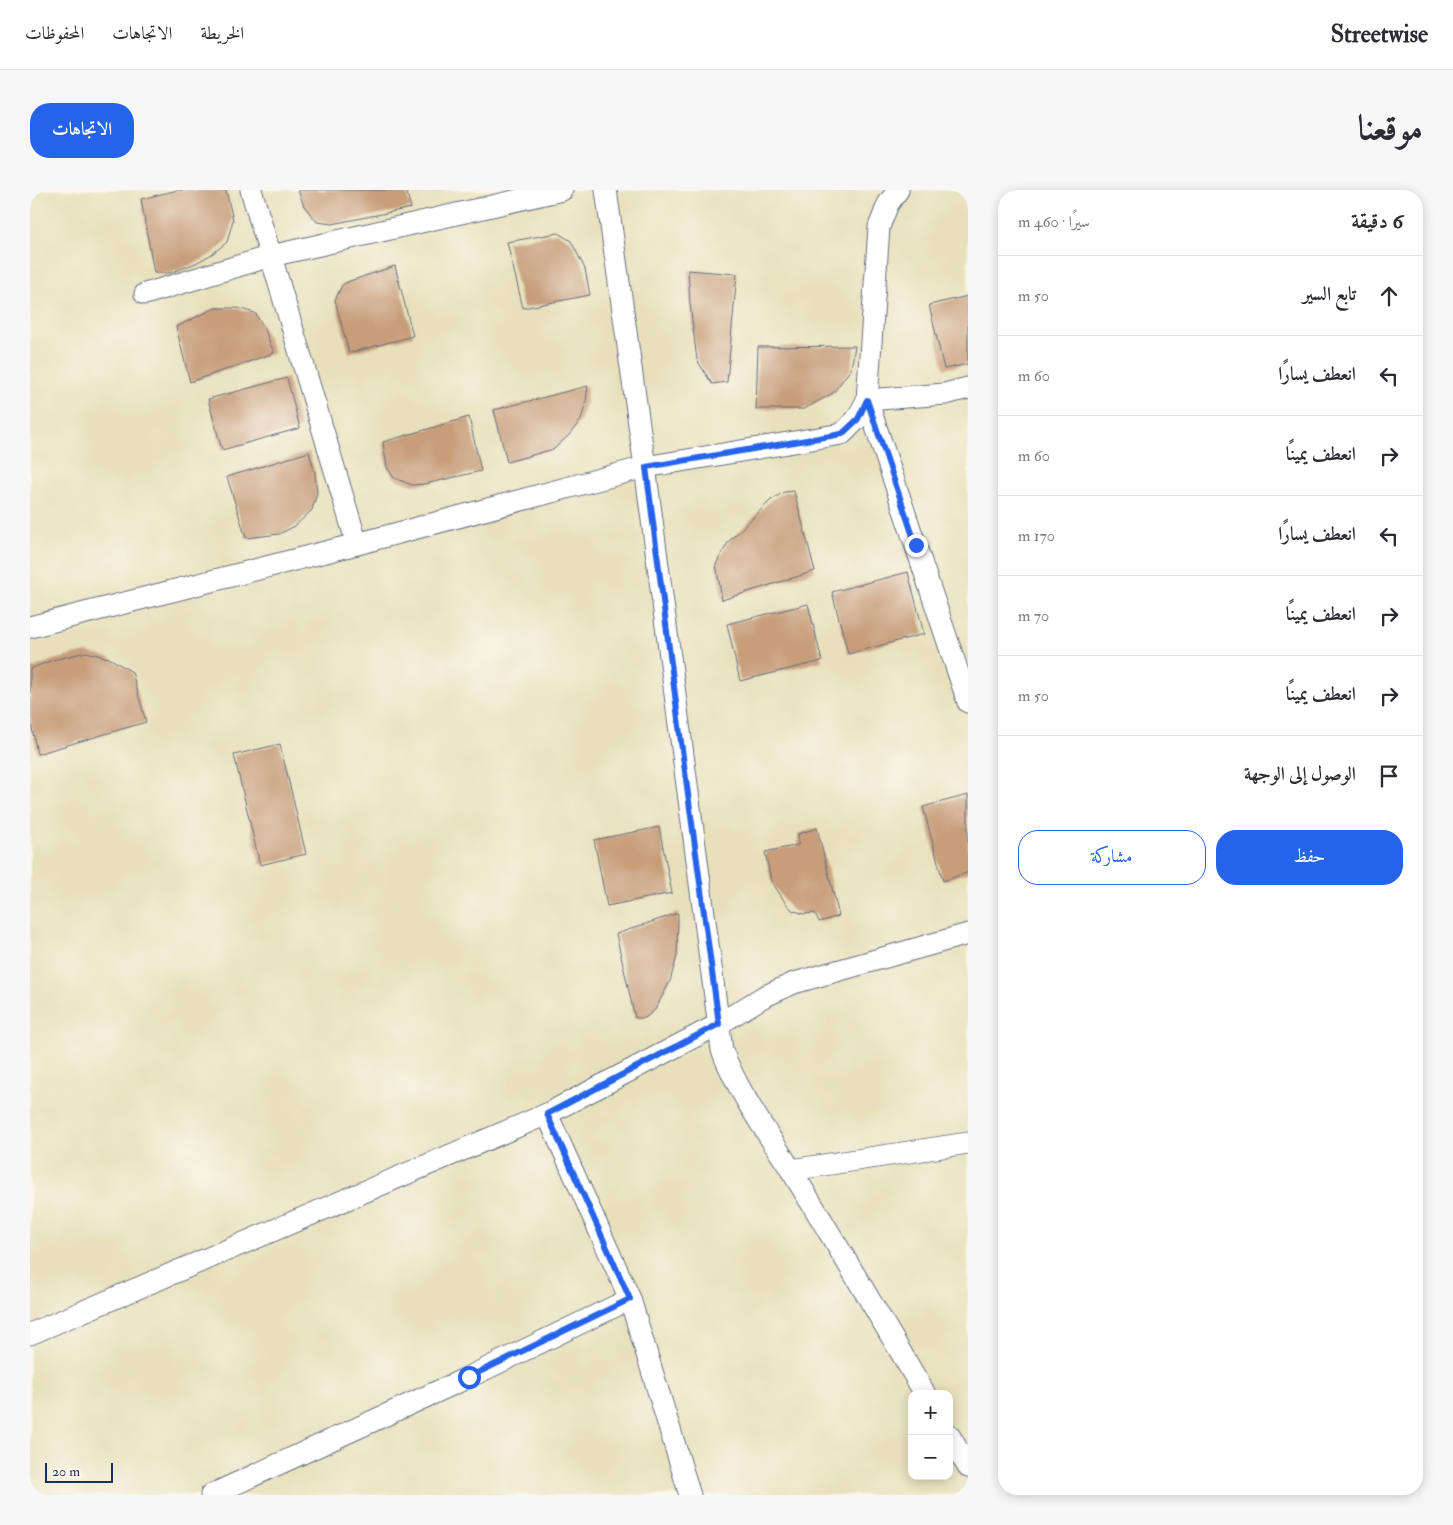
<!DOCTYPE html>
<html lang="ar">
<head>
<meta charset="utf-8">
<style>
	body { margin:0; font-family:"IM FELL Double Pica",Amiri,serif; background:#f7f7f7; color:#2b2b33; direction:rtl }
	.controls { position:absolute; right:15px; bottom:15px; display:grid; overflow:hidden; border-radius:10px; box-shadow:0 2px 12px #0003 }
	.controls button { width:45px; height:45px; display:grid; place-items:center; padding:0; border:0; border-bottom:1px solid #e1e1e2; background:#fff; color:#2b2b33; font:25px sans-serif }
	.scale { position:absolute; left:15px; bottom:12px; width:68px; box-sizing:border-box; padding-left:5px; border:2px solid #1b2f5e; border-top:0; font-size:14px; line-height:18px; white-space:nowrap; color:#1b2f5e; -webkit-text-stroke:4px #fbf7ec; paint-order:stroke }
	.stop { position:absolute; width:15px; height:15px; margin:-11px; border:4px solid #2563eb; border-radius:50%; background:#fff }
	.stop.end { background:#2563eb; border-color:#fff; box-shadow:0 1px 5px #0008 }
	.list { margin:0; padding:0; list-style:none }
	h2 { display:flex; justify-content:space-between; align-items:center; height:65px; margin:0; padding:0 20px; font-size:21px }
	h2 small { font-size:16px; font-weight:400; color:#7c7c81 }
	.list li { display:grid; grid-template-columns:32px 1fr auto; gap:15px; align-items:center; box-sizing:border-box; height:80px; padding:0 20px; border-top:1px solid #e1e1e2 }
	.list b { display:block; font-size:19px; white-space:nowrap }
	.list em { font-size:16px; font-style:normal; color:#7c7c81 }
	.actions { display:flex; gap:10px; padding:15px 20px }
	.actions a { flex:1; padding:11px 0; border:1px solid #2563eb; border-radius:20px; text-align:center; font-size:18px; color:#2563eb }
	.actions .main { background:#2563eb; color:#fff }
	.icon { flex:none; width:28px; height:28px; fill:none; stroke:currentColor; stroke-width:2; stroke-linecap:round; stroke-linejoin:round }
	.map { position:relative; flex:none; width:938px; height:1305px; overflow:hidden; direction:ltr; border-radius:20px }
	header { display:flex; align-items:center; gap:30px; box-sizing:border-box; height:70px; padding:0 25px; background:#fff; border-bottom:1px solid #e1e1e2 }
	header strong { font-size:24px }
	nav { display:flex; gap:28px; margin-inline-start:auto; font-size:18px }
	.intro { display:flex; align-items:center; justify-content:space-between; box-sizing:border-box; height:120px; padding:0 30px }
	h1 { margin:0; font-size:35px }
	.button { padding:12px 22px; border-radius:20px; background:#2563eb; color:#fff; font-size:18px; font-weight:700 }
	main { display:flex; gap:30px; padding:0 30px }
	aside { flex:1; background:#fff; border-radius:20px; box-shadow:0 2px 12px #0003 }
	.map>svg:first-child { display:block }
	.building { fill:#c79d7a }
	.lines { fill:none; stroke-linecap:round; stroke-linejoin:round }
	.minor-casing { stroke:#636d7f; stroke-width:23 }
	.minor { stroke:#fff; stroke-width:21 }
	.route { stroke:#2563eb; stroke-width:6 }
</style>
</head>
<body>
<header>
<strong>Streetwise</strong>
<nav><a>الخريطة</a><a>الاتجاهات</a><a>المحفوظات</a></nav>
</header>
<div class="intro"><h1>موقعنا</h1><a class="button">الاتجاهات</a></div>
<main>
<aside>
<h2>6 دقيقة<small>سيرًا · 460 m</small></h2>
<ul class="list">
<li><svg class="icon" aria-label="ahead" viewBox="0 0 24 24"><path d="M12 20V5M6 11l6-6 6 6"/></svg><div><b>تابع السير</b></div><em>50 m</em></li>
<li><svg class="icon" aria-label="left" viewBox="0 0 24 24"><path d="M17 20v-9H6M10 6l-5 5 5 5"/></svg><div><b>انعطف يسارًا</b></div><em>60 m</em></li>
<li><svg class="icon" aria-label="right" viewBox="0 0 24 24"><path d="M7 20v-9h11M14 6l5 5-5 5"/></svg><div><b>انعطف يمينًا</b></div><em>60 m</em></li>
<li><svg class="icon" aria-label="left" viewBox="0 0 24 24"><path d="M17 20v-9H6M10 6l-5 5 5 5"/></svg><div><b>انعطف يسارًا</b></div><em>170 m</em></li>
<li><svg class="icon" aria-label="right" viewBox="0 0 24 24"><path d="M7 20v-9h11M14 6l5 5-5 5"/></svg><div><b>انعطف يمينًا</b></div><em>70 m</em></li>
<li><svg class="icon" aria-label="right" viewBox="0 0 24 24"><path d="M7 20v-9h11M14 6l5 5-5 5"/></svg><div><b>انعطف يمينًا</b></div><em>50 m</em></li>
<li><svg class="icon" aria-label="arrive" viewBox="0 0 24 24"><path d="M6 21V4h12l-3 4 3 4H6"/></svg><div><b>الوصول إلى الوجهة</b></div></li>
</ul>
<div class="actions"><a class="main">حفظ</a><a>مشاركة</a></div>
</aside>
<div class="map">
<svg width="938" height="1305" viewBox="0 0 938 1305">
	<rect width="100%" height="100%" fill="#fbf7ec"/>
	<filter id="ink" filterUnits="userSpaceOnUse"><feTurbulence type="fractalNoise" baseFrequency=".02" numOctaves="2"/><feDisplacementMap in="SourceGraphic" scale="10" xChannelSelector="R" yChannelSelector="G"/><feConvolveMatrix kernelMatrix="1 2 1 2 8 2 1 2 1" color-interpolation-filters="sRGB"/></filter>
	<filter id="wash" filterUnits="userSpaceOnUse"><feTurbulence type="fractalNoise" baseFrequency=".0096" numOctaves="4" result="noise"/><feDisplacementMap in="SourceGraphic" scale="20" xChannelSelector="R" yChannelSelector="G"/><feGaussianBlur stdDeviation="1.12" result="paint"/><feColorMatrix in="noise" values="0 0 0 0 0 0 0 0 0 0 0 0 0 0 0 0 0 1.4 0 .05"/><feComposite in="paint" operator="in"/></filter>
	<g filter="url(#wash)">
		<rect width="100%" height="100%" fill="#e8e0bb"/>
		<g id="blocks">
			<g class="building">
				<polygon points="148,0 196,0 203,30 197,52 182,64 166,73 140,83 124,83 111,9"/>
				<polygon points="268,0 376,0 381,18 302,34 287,32 274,16"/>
				<polygon points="528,43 541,51 555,79 560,105 493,118 477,52"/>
				<polygon points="365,76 383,146 319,163 305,110 312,95 320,91"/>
				<polygon points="658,80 707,84 697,192 682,194 667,170 660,114"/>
				<polygon points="938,106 938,174 914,179 899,115"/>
				<polygon points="185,118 207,118 225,123 235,140 244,163 160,192 146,137"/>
				<polygon points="825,156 821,179 803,203 774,219 726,219 728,157"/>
				<polygon points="257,188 270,238 192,260 178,209"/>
				<polygon points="558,196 556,211 551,230 539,245 524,259 477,272 464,220"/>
				<polygon points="439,227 451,281 395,294 382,295 364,288 357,277 353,252"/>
				<polygon points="279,262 285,283 287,303 282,320 265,336 249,344 216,348 197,287"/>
				<polygon points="764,301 785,381 692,410 686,374 699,351 741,310 754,302"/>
				<polygon points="878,382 894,444 818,464 802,402"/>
				<polygon points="778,414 792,471 710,491 697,434"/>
				<polygon points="56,462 79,468 102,482 116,532 7,564 0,527 0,479 23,470"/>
				<polygon points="250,554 276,664 230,675 204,565"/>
				<polygon points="938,605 938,681 936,683 913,691 893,617"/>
				<polygon points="629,637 642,703 577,716 564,650"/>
				<polygon points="787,638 809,726 789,732 785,723 774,724 762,720 755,712 741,691 735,662 768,655 768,644"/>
				<polygon points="648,723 647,766 640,791 625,820 615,828 605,828 586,744"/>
			</g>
		</g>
	</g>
	<g filter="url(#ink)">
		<use href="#blocks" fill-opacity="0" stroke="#636d7f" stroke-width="1"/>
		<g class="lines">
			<defs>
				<g id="minor">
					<polyline points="221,0 327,354"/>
					<path d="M576 0 615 277 692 860C710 907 740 946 766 988 810 1060 853 1131 895 1204"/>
					<polyline points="115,104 241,66 532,0"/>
					<polyline points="938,198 915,204 837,210 938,512"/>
					<polyline points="0,437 327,354 615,277 812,244 827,229 837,210 849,37 858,14 868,0"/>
					<polyline points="517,924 600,1109 660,1305"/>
					<polyline points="761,980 938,953"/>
					<polyline points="0,1144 517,924 689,834 733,807 764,793 938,744"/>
					<polyline points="919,1245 938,1277"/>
					<polyline points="181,1305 439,1187 600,1109"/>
				</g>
			</defs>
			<use href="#minor" class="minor-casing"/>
			<use href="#minor" class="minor"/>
		</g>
	</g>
	<g class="lines" filter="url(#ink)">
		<polyline class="route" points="439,1187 600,1109 517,924 689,834 651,552 616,277 812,244 828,229 837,210 886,355"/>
	</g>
</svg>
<div class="controls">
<button>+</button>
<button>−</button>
</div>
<div class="scale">20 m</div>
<div class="stop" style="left:439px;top:1187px"></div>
<div class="stop end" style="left:886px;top:355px"></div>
</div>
</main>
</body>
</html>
